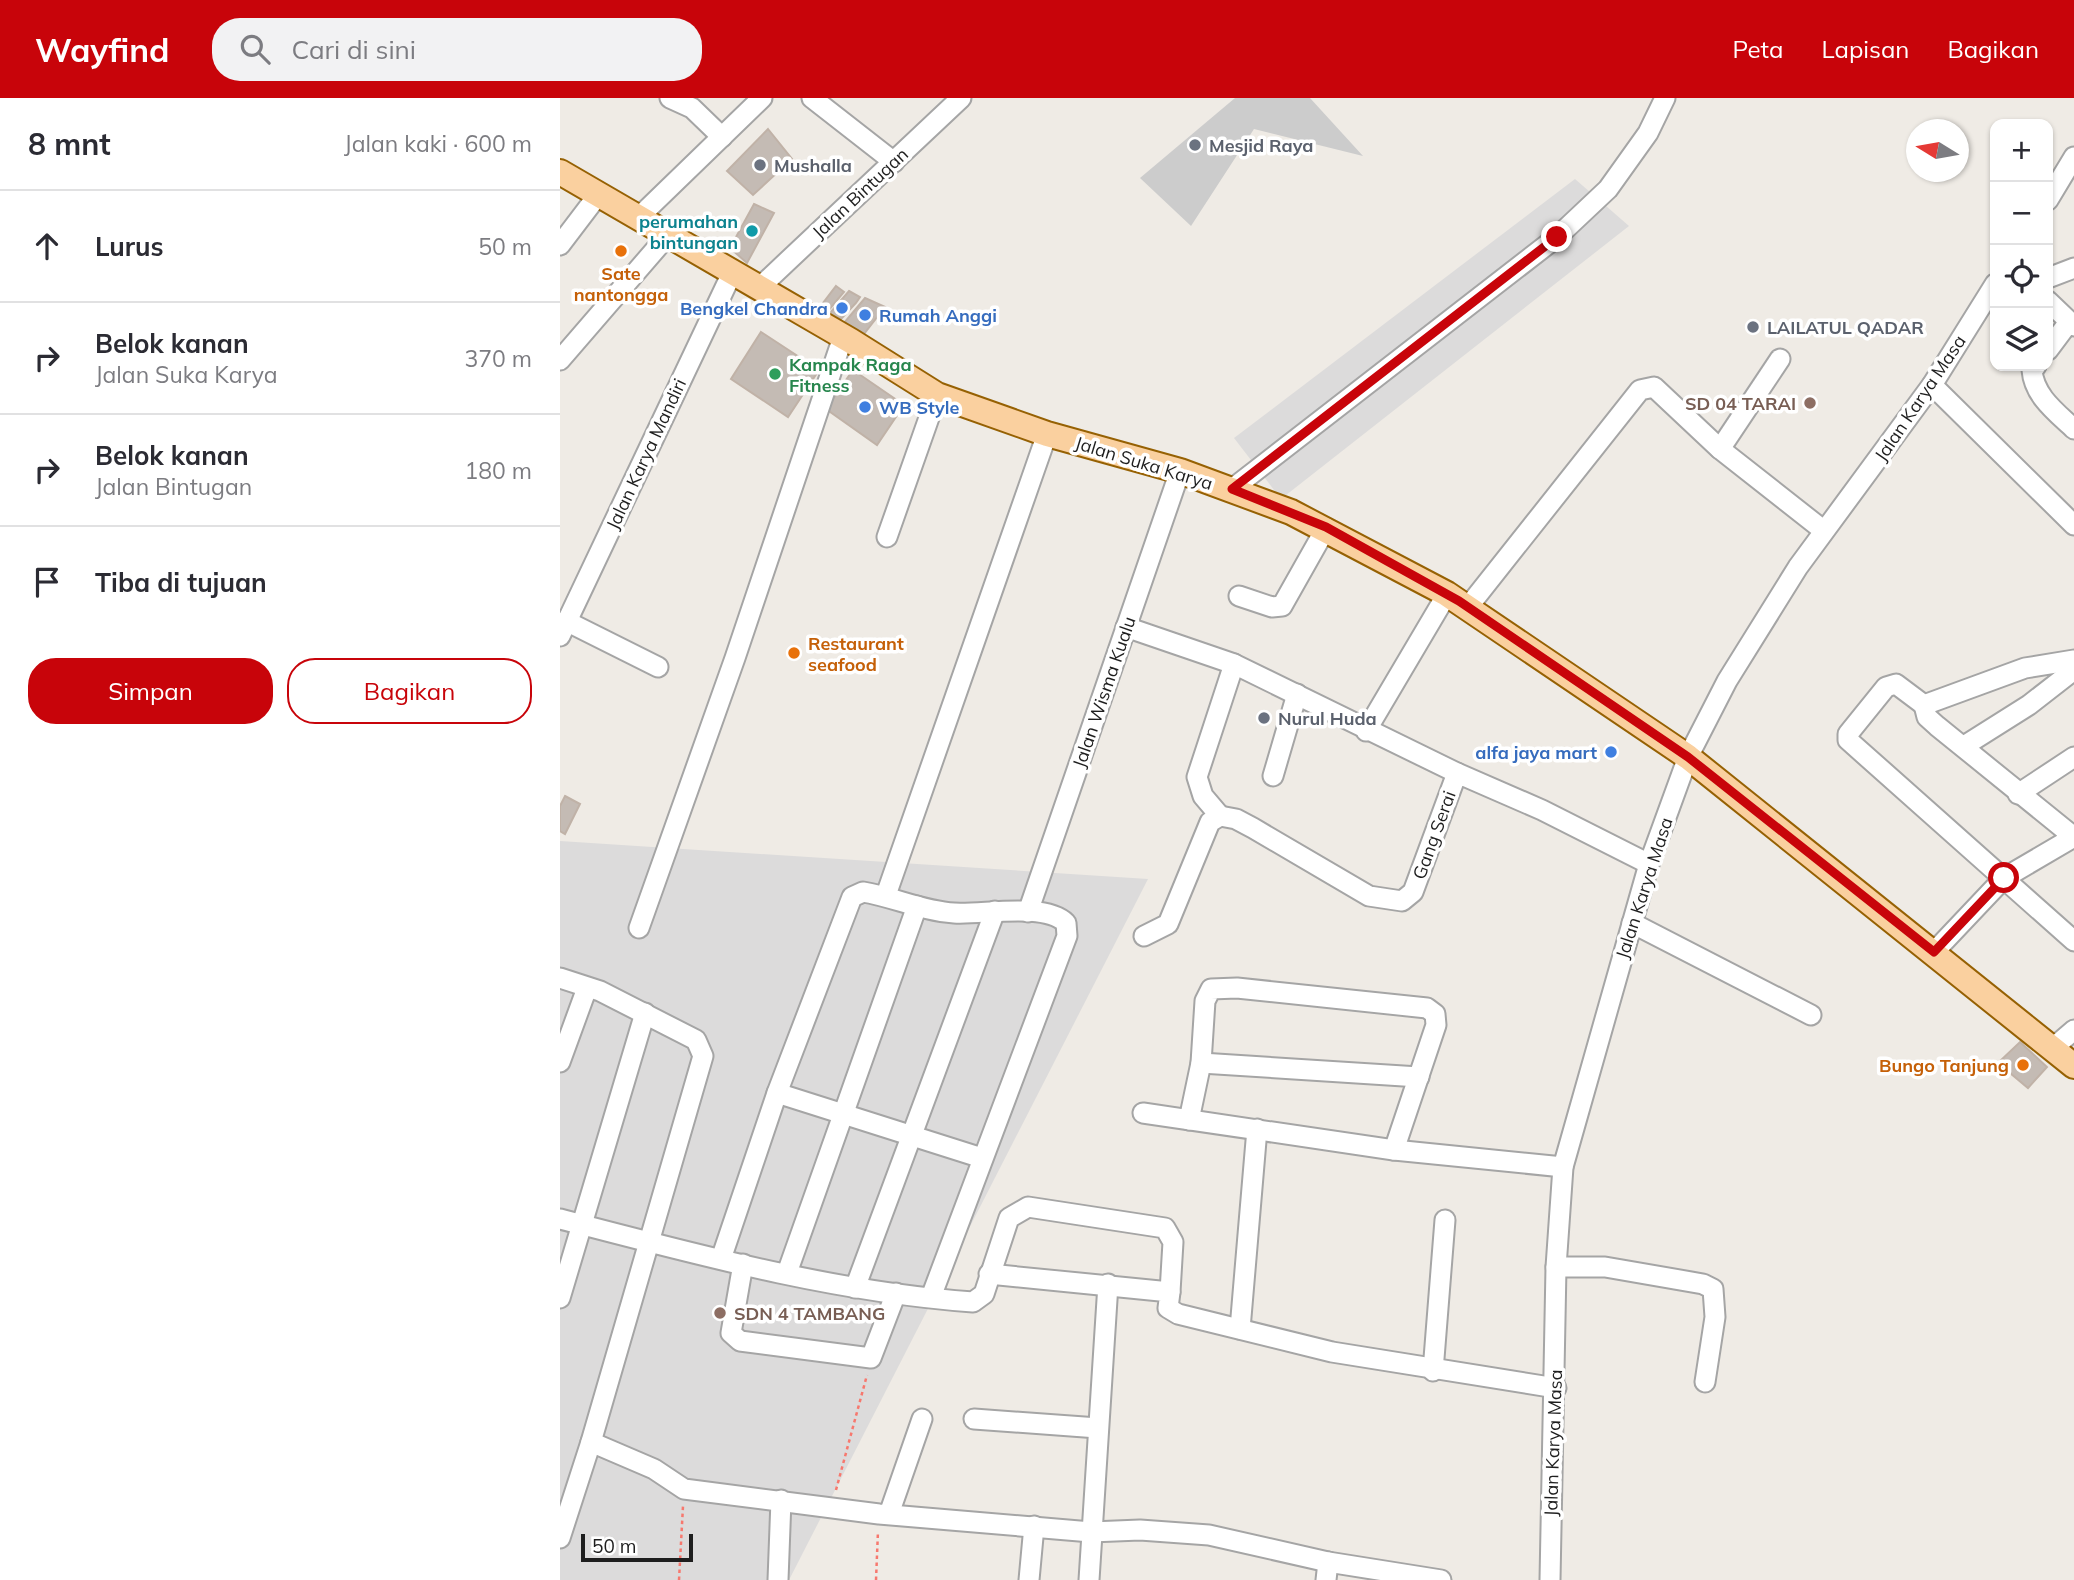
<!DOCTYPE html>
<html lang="id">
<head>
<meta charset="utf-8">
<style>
	body { margin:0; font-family:Mulish,sans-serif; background:#f2f2f3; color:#2b2b33 }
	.controls { position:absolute; right:21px; top:21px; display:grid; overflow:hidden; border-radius:14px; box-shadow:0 2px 5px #0004 }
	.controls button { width:63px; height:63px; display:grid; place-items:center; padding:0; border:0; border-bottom:2px solid #e1e1e2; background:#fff; color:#2b2b33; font:35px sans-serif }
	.compass { position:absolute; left:1346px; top:21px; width:63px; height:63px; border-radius:50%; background:#fff; box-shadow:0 2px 5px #0004; rotate:281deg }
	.scale { position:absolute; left:21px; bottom:18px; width:112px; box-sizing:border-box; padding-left:7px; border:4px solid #1e1e1e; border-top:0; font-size:19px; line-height:24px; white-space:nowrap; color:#1e1e1e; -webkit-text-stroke:5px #fff; paint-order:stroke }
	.stop { position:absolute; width:21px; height:21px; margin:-16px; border:5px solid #c8040a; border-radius:50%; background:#fff }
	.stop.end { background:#c8040a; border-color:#fff; box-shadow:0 2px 7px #0008 }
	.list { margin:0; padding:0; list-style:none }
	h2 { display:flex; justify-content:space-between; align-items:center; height:91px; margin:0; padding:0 28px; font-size:30px }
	h2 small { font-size:23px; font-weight:400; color:#7c7c81 }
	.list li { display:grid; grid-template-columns:46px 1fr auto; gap:21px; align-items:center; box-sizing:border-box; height:112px; padding:0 28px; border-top:2px solid #e1e1e2 }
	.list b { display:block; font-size:26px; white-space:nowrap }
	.list p { margin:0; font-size:23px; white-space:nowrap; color:#7c7c81 }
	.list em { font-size:23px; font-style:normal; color:#7c7c81 }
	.actions { display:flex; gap:14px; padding:21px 28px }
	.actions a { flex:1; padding:16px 0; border:2px solid #c8040a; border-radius:28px; text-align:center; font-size:24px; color:#c8040a }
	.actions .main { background:#c8040a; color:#fff }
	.icon { flex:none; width:38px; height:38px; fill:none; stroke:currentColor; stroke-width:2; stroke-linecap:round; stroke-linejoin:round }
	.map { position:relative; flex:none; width:1514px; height:1482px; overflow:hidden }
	header { display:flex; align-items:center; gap:42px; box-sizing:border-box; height:98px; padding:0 35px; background:#c8040a; color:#fff }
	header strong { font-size:33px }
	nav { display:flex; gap:38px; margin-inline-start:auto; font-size:24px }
	.search { width:490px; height:63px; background:#f2f2f3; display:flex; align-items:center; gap:18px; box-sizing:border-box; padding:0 24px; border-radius:28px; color:#7c7c81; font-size:26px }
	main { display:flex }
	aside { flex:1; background:#fff }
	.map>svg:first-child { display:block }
	.residential { fill:#dcdbdb }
	.religious { fill:#ccc }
	.building { fill:#c4bbb4; stroke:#c0b2a7; stroke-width:2 }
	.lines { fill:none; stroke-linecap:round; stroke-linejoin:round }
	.minor-casing { stroke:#a5a5a5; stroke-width:23 }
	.major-casing { stroke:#966103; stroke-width:28 }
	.path { stroke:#f7786e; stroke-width:2.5; stroke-dasharray:3.5 3.5; stroke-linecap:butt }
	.minor { stroke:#fff; stroke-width:19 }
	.major { stroke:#fad09f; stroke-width:24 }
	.route { stroke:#c8040a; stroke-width:9 }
	.worship-dot { fill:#6b7280; stroke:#fff; stroke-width:2.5 }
	.culture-dot { fill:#0f9aa8; stroke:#fff; stroke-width:2.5 }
	.food-dot { fill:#e8710a; stroke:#fff; stroke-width:2.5 }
	.shop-dot { fill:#3f7fe0; stroke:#fff; stroke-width:2.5 }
	.leisure-dot { fill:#2e9e5b; stroke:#fff; stroke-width:2.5 }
	.education-dot { fill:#8d6e63; stroke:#fff; stroke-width:2.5 }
	.labels { text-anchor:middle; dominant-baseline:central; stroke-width:7; stroke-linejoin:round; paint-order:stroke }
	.worship-label { font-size:18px; font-weight:bold; fill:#5b616d; stroke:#fff; text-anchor:start }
	.street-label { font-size:18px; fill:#1e1e1e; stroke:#fff }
	.culture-label { font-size:18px; font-weight:bold; fill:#0d838f; stroke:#fff; text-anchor:end }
	.food-label { font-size:18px; font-weight:bold; fill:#c56008; stroke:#fff }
	.shop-label { font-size:18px; font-weight:bold; fill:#366cbe; stroke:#fff; text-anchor:end }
	.leisure-label { font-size:18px; font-weight:bold; fill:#27864d; stroke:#fff; text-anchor:start }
	.education-label { font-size:18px; font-weight:bold; fill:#785e54; stroke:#fff; text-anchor:end }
</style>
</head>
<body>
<header>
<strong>Wayfind</strong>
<div class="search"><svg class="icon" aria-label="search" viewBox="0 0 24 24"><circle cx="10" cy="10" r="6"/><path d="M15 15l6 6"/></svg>Cari di sini</div>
<nav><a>Peta</a><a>Lapisan</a><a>Bagikan</a></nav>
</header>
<main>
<aside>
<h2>8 mnt<small>Jalan kaki · 600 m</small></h2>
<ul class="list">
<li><svg class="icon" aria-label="ahead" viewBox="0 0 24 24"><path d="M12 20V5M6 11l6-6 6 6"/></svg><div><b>Lurus</b></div><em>50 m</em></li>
<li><svg class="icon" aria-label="right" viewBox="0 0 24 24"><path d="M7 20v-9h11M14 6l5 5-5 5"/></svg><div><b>Belok kanan</b><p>Jalan Suka Karya</p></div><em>370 m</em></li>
<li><svg class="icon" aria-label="right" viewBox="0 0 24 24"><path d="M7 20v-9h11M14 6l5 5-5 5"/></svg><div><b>Belok kanan</b><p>Jalan Bintugan</p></div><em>180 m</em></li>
<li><svg class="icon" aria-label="arrive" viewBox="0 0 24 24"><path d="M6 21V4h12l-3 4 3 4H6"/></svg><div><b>Tiba di tujuan</b></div></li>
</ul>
<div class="actions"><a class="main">Simpan</a><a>Bagikan</a></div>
</aside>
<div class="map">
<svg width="1514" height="1482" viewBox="0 0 1514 1482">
	<rect width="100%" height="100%" fill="#efebe5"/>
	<g class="residential">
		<polygon points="1015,81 1069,128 721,401 674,340"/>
		<polygon points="0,743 588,781 229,1482 0,1482"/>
	</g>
	<polygon class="religious" points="675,0 750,0 803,58 694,31 631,128 580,80"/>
	<g class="building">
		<polygon points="208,31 232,61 193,97 167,73"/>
		<polygon points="194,106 214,115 187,165 170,150"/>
		<polygon points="276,188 284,194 268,213 260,209"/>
		<polygon points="289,193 300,199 296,205 281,221 269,216"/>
		<polygon points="305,200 325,209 304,236 284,225"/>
		<polygon points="201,234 259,272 228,319 171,281"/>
		<polygon points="293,272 344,307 317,347 266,311"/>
		<polygon points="5,698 20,706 5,736 0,733 0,708"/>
		<polygon points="1460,944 1487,969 1468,990 1438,965"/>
	</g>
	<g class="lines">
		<defs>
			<g id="minor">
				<polyline points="110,0 132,10 162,39"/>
				<polyline points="252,0 334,64"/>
				<polyline points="1488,102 1514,59"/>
				<polyline points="78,120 202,0"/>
				<polyline points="0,147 38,97"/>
				<polyline points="1488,180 1514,170"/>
				<polyline points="199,190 401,0"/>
				<polyline points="1488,203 1514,228"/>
				<polyline points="1488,252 1509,224"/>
				<polyline points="0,262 108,137"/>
				<path d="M1476 268 1472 272C1474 298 1496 314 1514 331"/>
				<polyline points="1372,287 1514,427"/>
				<polyline points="1160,351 1220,261"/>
				<polyline points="672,391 997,139 1048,91 1088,35 1105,0"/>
				<polyline points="327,439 377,297"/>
				<polyline points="679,498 712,509 722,508 766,430"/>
				<polyline points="908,509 1080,292 1094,289 1160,351 1263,432"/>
				<polyline points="6,523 98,569"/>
				<polyline points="566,529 674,566 897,675"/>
				<polyline points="0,538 172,175"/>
				<polyline points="1364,607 1336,586 1326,589 1288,636 1288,642 1514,843"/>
				<polyline points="806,633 887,496"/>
				<polyline points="1404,648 1469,607 1514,572"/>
				<polyline points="713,678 737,596"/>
				<polyline points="1458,696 1514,659"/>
				<polyline points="660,718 676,721 693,730 809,798 842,803 853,794 897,675 982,712 1089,766"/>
				<polyline points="660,718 643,698 637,679 674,566"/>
				<polyline points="326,797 487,336"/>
				<polyline points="468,814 620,373"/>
				<polyline points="1072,825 1251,917"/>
				<polyline points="79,830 175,560 283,239"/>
				<polyline points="584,838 608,826 650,724 660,718"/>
				<polyline points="1374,854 1444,780 1514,739 1377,628 1367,619 1364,607 1465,570 1514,562"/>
				<polyline points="0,880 40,893 136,942 143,958 31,1344 0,1440"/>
				<polyline points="1493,950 1514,932"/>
				<polyline points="0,964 27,890"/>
				<polyline points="641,965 859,979"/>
				<polyline points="217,995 422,1060"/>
				<polyline points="583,1015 834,1052 1003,1069"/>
				<polyline points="629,1022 641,965 645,903 651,891 677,890 867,910 875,916 876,927 834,1052"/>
				<path d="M0 1121C135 1156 273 1194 413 1204L424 1196 449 1120 468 1109 605 1130 613 1144 610 1194"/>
				<path d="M161 1161 217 995 292 799 303 794C334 799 362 813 394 815 423 817 484 804 506 825L507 838 371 1199"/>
				<polyline points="183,1166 171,1235 180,1243 311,1260 336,1195"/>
				<polyline points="996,1169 1045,1169 1143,1186 1153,1191 1155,1219 1145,1284"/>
				<polyline points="227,1175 357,808"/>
				<polyline points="429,1176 610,1194 608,1210 618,1216 772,1254 996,1290"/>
				<polyline points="295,1190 435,813"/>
				<polyline points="0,1200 85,915"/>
				<polyline points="680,1231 697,1031"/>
				<polyline points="873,1273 885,1122"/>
				<polyline points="414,1321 538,1330"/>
				<polyline points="31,1344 94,1371 124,1391 319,1416 531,1434 580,1432 649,1437 768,1464 881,1482"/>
				<polyline points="329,1416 362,1321"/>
				<polyline points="218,1482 221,1402"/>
				<polyline points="469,1482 474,1428"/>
				<polyline points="529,1482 548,1186"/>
				<polyline points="766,1482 768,1464"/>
				<polyline points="990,1482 996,1169 1003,1069 1089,766 1128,659 1167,583 1238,469 1372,287 1435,186"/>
			</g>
			<polyline id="major" points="0,74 291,243 377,297 487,336 620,373 731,414 887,496 1128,659 1514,968"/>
		</defs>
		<use href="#minor" class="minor-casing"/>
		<use href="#major" class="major-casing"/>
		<g class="path">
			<polyline points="276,1392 307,1277"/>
			<polyline points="119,1482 123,1408"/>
			<polyline points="316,1482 318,1433"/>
		</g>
		<use href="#minor" class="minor"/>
		<use href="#major" class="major"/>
	</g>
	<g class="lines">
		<polyline class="route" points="997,139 672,391 766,429 899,503 1128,659 1374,854 1444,780"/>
	</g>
	<g class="worship-dot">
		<circle cx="635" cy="47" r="7"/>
		<circle cx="200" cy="67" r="7"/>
		<circle cx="1193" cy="229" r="7"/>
		<circle cx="704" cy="620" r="7"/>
	</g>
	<circle class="culture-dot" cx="192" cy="133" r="7"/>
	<g class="food-dot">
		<circle cx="61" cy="153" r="7"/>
		<circle cx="234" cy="555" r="7"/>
		<circle cx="1463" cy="967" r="7"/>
	</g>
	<g class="shop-dot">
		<circle cx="282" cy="210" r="7"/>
		<circle cx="305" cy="217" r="7"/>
		<circle cx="305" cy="309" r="7"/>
		<circle cx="1051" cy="654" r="7"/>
	</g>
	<circle class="leisure-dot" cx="215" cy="276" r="7"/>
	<g class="education-dot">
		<circle cx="1250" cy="305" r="7"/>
		<circle cx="160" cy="1215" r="7"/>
	</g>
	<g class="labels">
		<g class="worship-label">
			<text x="649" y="47">Mesjid Raya</text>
			<text x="214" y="67">Mushalla</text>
			<text x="1207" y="229">LAILATUL QADAR</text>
			<text x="718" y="620">Nurul Huda</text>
		</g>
		<g class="street-label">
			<text transform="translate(300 95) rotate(-43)">Jalan Bintugan</text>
			<text transform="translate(1360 300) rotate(-56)">Jalan Karya Masa</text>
			<text transform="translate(86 356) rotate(-65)">Jalan Karya Mandiri</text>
			<text transform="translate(584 365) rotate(17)">Jalan Suka Karya</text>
			<text transform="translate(544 594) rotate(-71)">Jalan Wisma Kualu</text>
			<text transform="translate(874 737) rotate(-70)">Gang Serai</text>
			<text transform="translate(1084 790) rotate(-72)">Jalan Karya Masa</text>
			<text transform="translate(993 1345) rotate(-88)">Jalan Karya Masa</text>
		</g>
		<g class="culture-label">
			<text x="178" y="123">perumahan<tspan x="178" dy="21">bintungan</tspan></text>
		</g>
		<g class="food-label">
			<text x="61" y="175">Sate<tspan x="61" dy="21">nantongga</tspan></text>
			<text x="248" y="545" text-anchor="start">Restaurant<tspan x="248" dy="21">seafood</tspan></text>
			<text x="1449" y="967" text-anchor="end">Bungo Tanjung</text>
		</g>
		<g class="shop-label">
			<text x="268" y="210">Bengkel Chandra</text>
			<text x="319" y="217" text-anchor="start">Rumah Anggi</text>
			<text x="319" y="309" text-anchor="start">WB Style</text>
			<text x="1037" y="654">alfa jaya mart</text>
		</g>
		<g class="leisure-label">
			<text x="229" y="266">Kampak Raga<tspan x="229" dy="21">Fitness</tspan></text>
		</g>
		<g class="education-label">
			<text x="1236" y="305">SD 04 TARAI</text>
			<text x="174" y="1215" text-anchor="start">SDN 4 TAMBANG</text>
		</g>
	</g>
</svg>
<div class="controls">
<button>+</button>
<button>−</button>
<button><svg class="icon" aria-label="locate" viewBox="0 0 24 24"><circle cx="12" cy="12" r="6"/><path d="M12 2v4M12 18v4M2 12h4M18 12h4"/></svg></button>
<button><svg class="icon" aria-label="layers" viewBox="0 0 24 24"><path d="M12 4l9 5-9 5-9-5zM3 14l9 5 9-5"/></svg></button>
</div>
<svg class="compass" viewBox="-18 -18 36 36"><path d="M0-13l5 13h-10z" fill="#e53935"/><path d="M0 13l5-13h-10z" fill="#7c7c81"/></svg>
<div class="scale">50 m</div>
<div class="stop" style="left:1444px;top:780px"></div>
<div class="stop end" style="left:997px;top:139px"></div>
</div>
</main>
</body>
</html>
